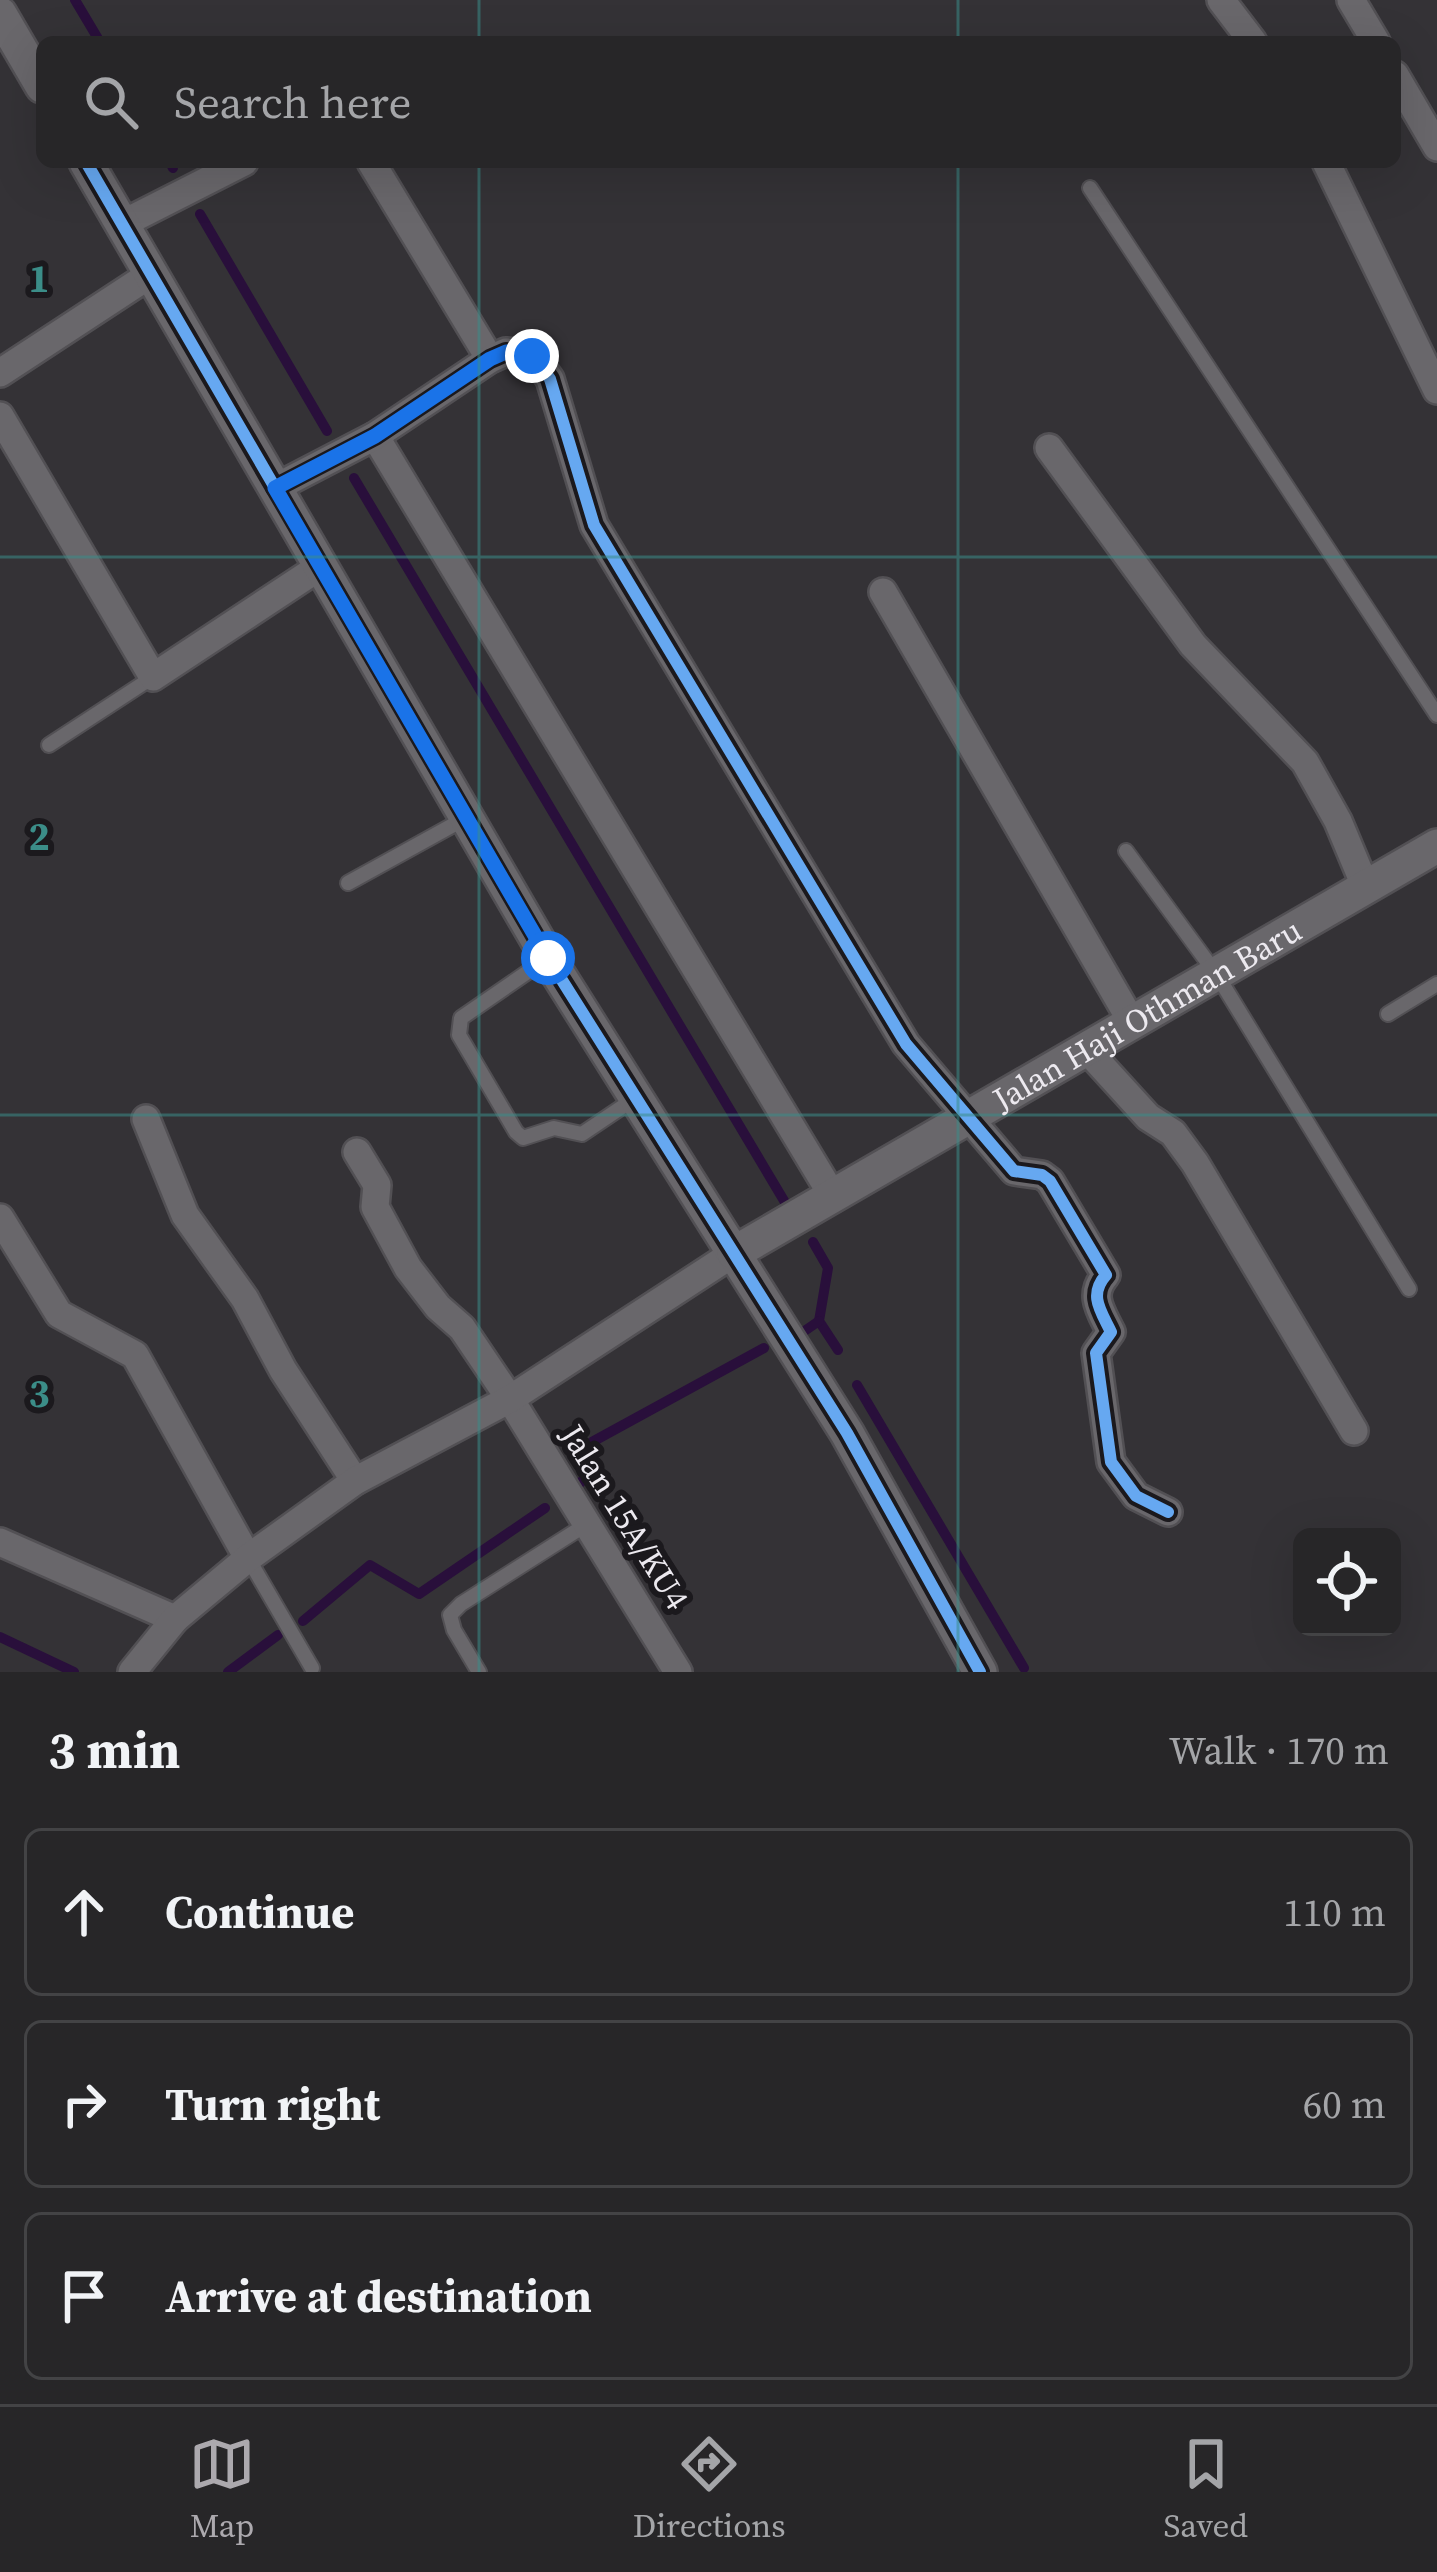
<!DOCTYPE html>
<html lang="en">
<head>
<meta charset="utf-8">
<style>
	body { margin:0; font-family:"Source Serif 4",serif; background:#2f2e30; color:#f1f3f6 }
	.controls { position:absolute; right:36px; bottom:36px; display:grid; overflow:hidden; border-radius:18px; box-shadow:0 12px 48px #0002 }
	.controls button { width:108px; height:108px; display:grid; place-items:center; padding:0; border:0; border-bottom:3px solid #434345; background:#272628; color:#f1f3f6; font:60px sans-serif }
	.stop { position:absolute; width:36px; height:36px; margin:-27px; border:9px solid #1a73e8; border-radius:50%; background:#fff }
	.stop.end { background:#1a73e8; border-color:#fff; box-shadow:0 3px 12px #0008 }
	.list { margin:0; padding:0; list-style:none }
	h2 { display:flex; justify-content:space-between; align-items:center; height:156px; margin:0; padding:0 48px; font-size:51px }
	h2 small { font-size:39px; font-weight:400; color:#a4a5a8 }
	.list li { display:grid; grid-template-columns:78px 1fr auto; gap:36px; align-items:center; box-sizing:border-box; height:168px; margin:0 24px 24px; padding:0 24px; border:3px solid #434345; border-radius:18px }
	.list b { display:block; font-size:45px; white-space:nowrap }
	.list em { font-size:39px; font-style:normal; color:#a4a5a8 }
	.icon { flex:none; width:66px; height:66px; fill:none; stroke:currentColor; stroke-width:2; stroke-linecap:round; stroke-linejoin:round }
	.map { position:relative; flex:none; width:1437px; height:1672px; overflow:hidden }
	.search { position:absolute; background:#272628; box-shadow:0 12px 48px #0002; left:36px; right:36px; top:36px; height:132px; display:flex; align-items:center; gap:30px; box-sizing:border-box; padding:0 42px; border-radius:18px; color:#a4a5a8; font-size:45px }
	.sheet { height:732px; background:#272628 }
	nav { display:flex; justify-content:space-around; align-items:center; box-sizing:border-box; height:168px; border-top:3px solid #434345; background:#272628; font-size:33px; color:#a4a5a8 }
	nav a { display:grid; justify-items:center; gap:6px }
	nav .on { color:#aca9ae }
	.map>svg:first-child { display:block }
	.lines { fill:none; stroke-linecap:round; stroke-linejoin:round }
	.stream { stroke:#290f3b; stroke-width:10 }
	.service-casing { stroke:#525054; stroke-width:18 }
	.minor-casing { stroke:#525054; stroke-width:32 }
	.tertiary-casing { stroke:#525054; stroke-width:38 }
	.service { stroke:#69676b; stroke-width:14 }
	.minor { stroke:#69676b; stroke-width:27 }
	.tertiary { stroke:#69676b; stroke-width:33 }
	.cycleway-casing { stroke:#1b191d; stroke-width:20 }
	.cycleway { stroke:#66a8f1; stroke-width:12 }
	.route { stroke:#1a73e8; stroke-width:15 }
	.grid { fill:none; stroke:#3b8d88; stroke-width:3; stroke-opacity:0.55 }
	.labels { text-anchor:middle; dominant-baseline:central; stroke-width:12; stroke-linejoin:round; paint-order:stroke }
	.street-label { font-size:33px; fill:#ece9ef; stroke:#1b191d }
	.grid-label { font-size:39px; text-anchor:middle; font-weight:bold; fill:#3b8d88; stroke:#1b191d; stroke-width:12; stroke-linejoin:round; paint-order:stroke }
</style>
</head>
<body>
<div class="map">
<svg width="1437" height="1672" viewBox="0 0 1437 1672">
	<rect width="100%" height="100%" fill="#343236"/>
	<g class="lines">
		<g class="stream">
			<polyline points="75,0 100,42"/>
			<polyline points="170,162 173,168"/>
			<polyline points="200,214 327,431"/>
			<polyline points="354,478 786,1204"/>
			<polyline points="813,1242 828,1268 819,1321 838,1350"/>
			<polyline points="803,1332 819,1321"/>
			<polyline points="857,1385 1024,1668"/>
			<polyline points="579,1484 585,1478 592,1442 764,1348"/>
			<polyline points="303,1621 370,1565 419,1594 545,1508"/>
			<polyline points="0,1637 74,1672"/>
			<polyline points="228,1672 278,1635"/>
		</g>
		<defs>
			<g id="service">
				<polyline points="1090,188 1437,715"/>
				<polyline points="49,745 153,677"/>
				<polyline points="1126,851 1217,975 1409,1289"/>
				<polyline points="348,883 464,819"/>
				<polyline points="548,958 461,1018 459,1035 516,1132 523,1138 554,1128 582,1134 634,1099"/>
				<polyline points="1388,1014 1437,984"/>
				<polyline points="248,1558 312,1668"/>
				<polyline points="479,1672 454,1630 450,1615 461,1604 587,1524"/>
			</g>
			<g id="minor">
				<polyline points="1221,0 1253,42"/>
				<polyline points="1351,0 1376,42"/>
				<polyline points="1395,75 1437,147"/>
				<polyline points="371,162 490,359"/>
				<polyline points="1326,162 1437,390"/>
				<polyline points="122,224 244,162"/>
				<polyline points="0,373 151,274"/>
				<polyline points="0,416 153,677 321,566"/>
				<polyline points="375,436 834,1198"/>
				<polyline points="1049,448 1193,645 1305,762 1338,821 1366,888"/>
				<path d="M275 488 375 436 490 359 506 352 533 355 550 379 594 525 906 1044 1014 1171 1042 1175 1050 1181 1106 1275C1088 1295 1101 1311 1111 1332L1096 1353 1111 1462 1136 1496 1168 1512"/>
				<polyline points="883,592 1133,1024"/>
				<polyline points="1087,1050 1148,1117 1173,1133 1195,1163 1354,1431"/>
				<polyline points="146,1119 185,1215 245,1299 283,1370 355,1481"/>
				<polyline points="357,1152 377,1185 375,1207 408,1268 438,1307 462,1328 510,1399 678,1672"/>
				<polyline points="0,1218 59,1314 135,1355 248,1558"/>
				<polyline points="0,1542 175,1619"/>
				<polyline points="132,1672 175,1619 248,1558 355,1481 510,1399 734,1253"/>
			</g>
			<g id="tertiary">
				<polyline points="0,14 42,86"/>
				<polyline points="86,162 548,958 847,1433 980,1672"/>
				<path id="s1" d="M734 1253 1437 846"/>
			</g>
		</defs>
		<use href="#service" class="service-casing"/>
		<use href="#minor" class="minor-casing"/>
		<use href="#tertiary" class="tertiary-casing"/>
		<use href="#service" class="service"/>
		<use href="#minor" class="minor"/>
		<use href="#tertiary" class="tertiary"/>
		<defs>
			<g id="cycleway">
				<polyline points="86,162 548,958 847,1433 980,1672"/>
				<path d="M275 488 375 436 490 359 506 352 533 355 550 379 594 525 906 1044 1014 1171 1042 1175 1050 1181 1106 1275C1088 1295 1101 1311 1111 1332L1096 1353 1111 1462 1136 1496 1168 1512"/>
			</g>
		</defs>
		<use href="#cycleway" class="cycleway-casing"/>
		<use href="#cycleway" class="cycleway"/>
	</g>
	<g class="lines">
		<polyline class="route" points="532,356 506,352 490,359 375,436 275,488 548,958"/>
	</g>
	<path class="grid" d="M479 0V42M958 0V42M479 162V1672M958 162V1672M0 557H1437M0 1115H1437"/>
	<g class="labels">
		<g class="street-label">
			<text stroke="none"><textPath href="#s1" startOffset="477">Jalan Haji Othman Baru</textPath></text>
			<text transform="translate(625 1517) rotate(58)">Jalan 15A/KU4</text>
		</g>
	</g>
	<g class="grid-label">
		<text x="39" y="292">1</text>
		<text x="39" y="850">2</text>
		<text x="39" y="1407">3</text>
	</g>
</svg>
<div class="controls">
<button><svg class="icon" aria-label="locate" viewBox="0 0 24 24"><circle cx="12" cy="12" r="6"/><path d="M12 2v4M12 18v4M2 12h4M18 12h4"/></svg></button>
</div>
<div class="stop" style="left:548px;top:958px"></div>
<div class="stop end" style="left:532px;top:356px"></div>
<div class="search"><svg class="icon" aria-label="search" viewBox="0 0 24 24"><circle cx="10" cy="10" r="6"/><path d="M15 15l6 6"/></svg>Search here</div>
</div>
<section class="sheet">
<h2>3 min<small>Walk · 170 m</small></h2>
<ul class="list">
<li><svg class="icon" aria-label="ahead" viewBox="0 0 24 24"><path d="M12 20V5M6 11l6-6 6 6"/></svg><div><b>Continue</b></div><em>110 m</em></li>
<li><svg class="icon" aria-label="right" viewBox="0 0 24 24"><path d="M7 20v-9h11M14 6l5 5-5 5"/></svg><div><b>Turn right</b></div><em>60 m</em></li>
<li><svg class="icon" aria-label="arrive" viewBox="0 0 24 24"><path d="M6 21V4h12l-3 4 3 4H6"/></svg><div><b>Arrive at destination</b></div></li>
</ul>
</section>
<nav>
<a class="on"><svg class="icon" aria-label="map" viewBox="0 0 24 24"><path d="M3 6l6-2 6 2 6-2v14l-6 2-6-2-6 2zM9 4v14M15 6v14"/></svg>Map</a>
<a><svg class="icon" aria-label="directions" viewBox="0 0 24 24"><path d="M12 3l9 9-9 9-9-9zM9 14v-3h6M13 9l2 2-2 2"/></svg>Directions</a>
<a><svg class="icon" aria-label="saved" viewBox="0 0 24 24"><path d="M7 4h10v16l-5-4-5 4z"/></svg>Saved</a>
</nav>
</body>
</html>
